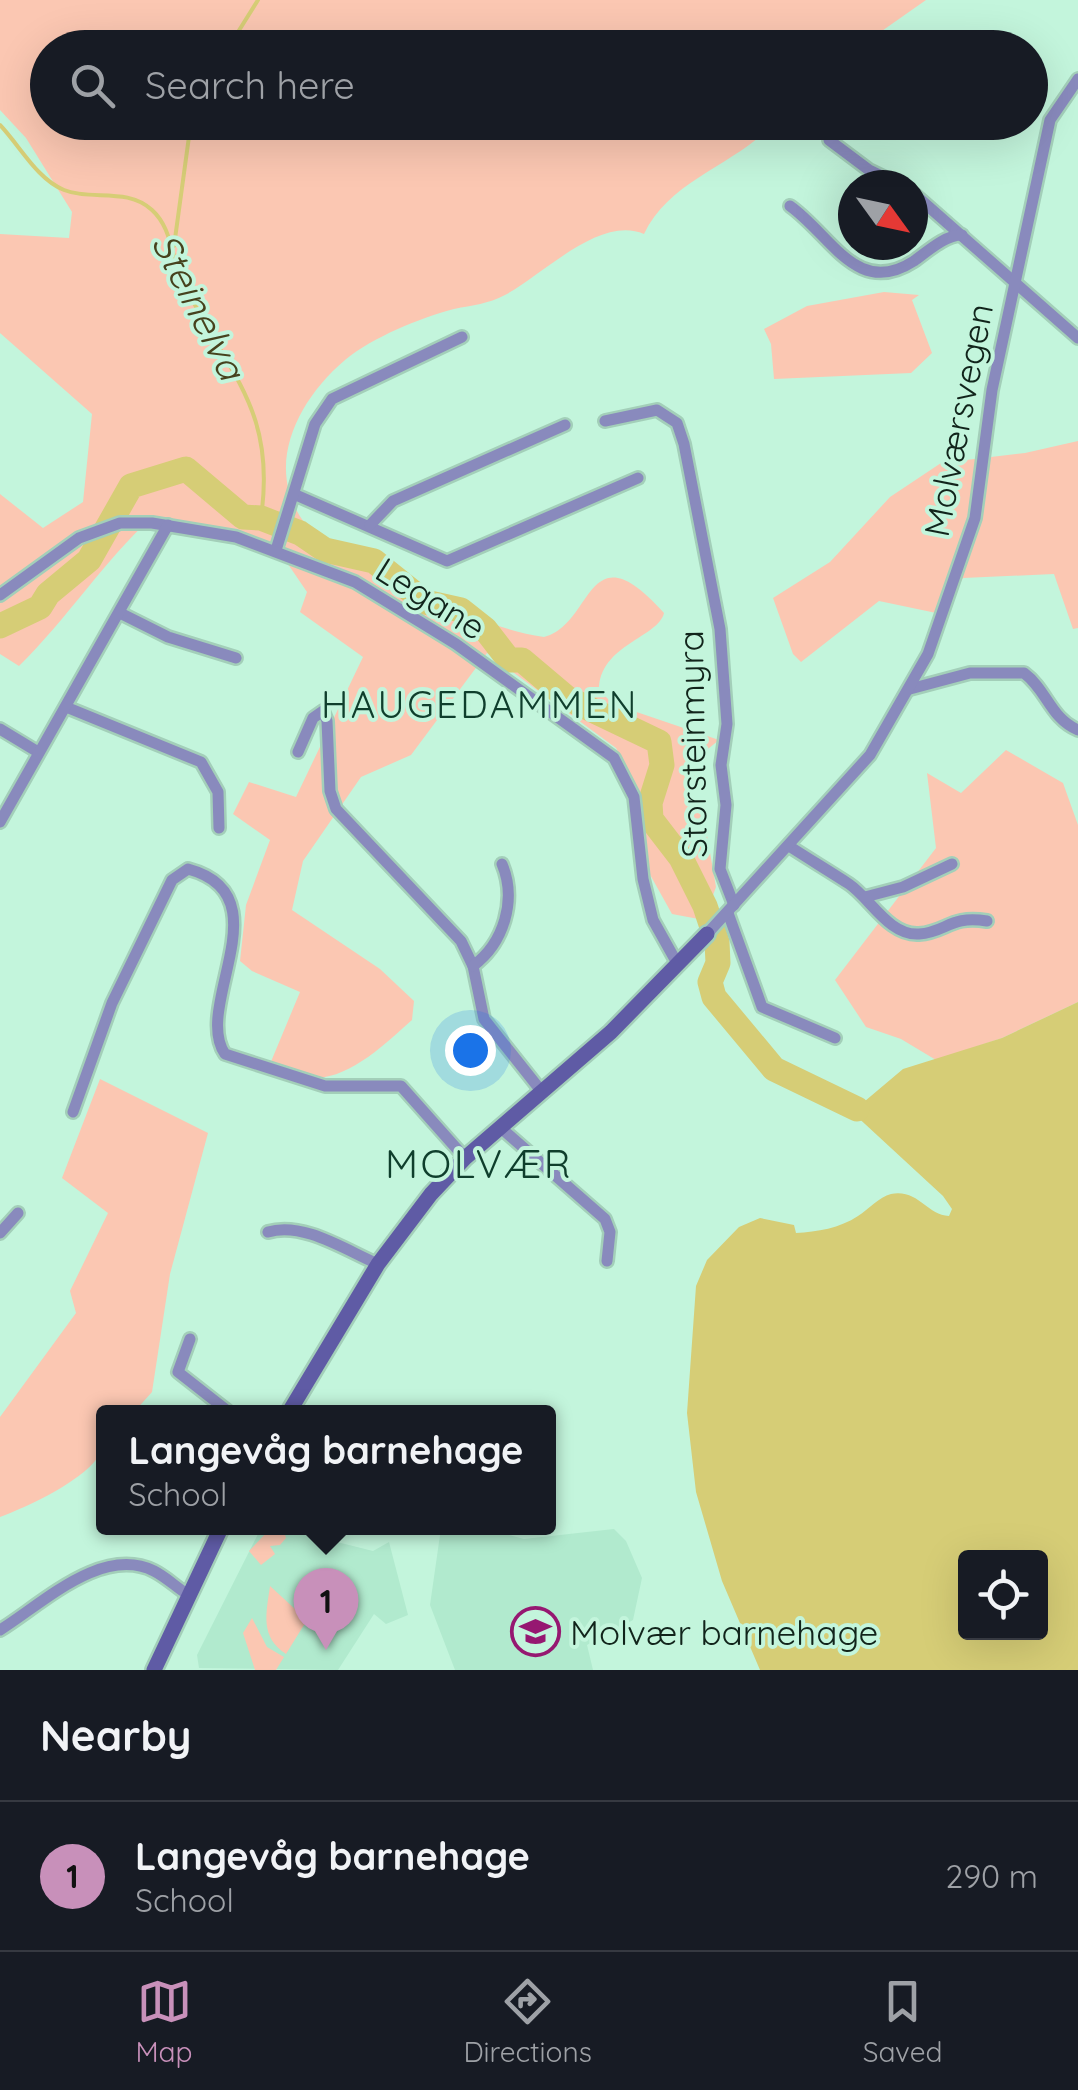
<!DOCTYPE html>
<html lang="en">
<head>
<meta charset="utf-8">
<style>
	body { margin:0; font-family:Quicksand,sans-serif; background:#242831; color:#f1f3f6 }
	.controls { position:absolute; right:30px; bottom:30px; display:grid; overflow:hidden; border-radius:10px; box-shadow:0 10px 40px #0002 }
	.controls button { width:90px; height:90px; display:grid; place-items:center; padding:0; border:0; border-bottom:2px solid #363941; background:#171b24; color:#f1f3f6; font:50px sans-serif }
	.compass { position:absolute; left:838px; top:170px; width:90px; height:90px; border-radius:50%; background:#171b24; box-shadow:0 10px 40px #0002; rotate:123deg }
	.you { position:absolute; left:470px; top:1050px; width:35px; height:35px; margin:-25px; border:8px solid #fff; border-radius:50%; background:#1a73e8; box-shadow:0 0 0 15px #1a73e833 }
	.badge { display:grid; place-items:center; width:65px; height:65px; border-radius:50%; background:#c890ba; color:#111; font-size:32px; font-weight:700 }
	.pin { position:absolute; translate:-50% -82px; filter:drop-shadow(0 2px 5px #0008) }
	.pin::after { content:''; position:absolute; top:52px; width:35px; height:30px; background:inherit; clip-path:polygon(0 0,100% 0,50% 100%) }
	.popup { position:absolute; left:96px; top:1405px; width:460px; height:130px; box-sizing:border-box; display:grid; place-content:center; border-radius:10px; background:#171b24; filter:drop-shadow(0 2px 8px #0005); font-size:32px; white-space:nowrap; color:#9ea1a6 }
	.popup b { font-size:38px; color:#f1f3f6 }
	.popup::after { content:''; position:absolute; left:50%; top:100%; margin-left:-20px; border:20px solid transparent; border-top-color:#171b24 }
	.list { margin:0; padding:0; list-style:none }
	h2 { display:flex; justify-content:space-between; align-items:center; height:130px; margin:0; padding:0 40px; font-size:42px }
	h2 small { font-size:32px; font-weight:400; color:#9ea1a6 }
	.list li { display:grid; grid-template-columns:65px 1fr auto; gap:30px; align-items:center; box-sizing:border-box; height:150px; padding:0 40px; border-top:2px solid #363941 }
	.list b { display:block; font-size:38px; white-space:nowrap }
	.list p { margin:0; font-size:32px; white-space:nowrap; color:#9ea1a6 }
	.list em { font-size:32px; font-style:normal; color:#9ea1a6 }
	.icon { flex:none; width:55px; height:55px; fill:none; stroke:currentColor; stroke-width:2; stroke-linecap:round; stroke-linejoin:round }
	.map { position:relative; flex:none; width:1078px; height:1670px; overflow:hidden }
	.search { position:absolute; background:#171b24; box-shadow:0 10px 40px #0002; left:30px; right:30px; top:30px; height:110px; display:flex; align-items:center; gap:25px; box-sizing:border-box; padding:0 35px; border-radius:55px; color:#9ea1a6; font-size:38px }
	.sheet { height:280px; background:#171b24 }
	nav { display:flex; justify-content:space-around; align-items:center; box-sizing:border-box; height:140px; border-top:2px solid #363941; background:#171b24; font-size:28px; color:#9ea1a6 }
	nav a { display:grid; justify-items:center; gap:5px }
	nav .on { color:#c890ba }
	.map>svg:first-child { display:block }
	.built { fill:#b1eace }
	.green { fill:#fbc7b2 }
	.water { fill:#d6cd76; fill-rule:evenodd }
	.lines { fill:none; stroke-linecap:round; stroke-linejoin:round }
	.stream { stroke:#d6cd76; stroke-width:4 }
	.river { stroke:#d6cd76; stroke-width:25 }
	.street-casing { stroke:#a3cfb9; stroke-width:16 }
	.secondary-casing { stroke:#a3cfb9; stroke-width:20 }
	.street { stroke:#898abd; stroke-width:11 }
	.secondary { stroke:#5f5ba5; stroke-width:15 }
	.labels { text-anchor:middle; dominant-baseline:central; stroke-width:8; stroke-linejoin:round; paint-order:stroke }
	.street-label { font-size:35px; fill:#11241b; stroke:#c3f5dc }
	.poi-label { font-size:35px; fill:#11241b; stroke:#c3f5dc; text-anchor:start }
	.water-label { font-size:38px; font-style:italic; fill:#46421d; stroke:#c3f5dc }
	.neighbourhood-label { font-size:38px; letter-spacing:2.5px; fill:#0f3e2c; stroke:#c3f5dc }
	.quarter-label { font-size:40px; letter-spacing:2.5px; fill:#0f3e2c; stroke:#c3f5dc }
</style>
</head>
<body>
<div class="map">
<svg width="1078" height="1670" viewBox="0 0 1078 1670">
	<rect width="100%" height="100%" fill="#c3f5dc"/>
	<g class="built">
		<polygon points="261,1528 328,1528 337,1542 373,1551 389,1542 408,1615 386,1624 374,1614 338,1670 199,1668 197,1655"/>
		<polygon points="441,1528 483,1528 524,1539 614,1529 626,1541 642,1578 633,1620 587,1645 593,1670 455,1670 430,1605"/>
	</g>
	<g class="green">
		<path d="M0 0H926L859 47 48 48V122L774 123C736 165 670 179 644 234 600 215 544 274 505 295 488 304 473 305 454 309 420 318 373 337 345 360 292 405 258 480 317 537 346 565 387 578 423 595 461 612 502 631 544 637 594 625 586 526 664 613 659 637 599 645 599 690L613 704 719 740 703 753 689 792 704 818 716 887 704 920 672 914 643 862 640 794 616 748 487 653 411 755 361 777 303 861 292 910 380 969 414 1001 412 1020C387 1042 352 1077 316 1078 302 1078 283 1068 270 1064L300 992 252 971 240 961 246 905 270 840 233 814 249 782 296 797 363 657 300 612 307 592 277 548 153 516C102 563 68 618 19 666L0 654V494L43 528 83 502 92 414 0 333V234L69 238 72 212 26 138 0 110Z"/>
		<polygon points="884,292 919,295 912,300 932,353 911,373 774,379 771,344 764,329 807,306"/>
		<polygon points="1078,441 1078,628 1073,629 1054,574 963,578 941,614 879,601 801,662 793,654 773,598 830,562 890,497 941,463 1025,453"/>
		<polygon points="1006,750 1063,783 1078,825 1078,1002 1002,1038 936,1060 901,1039 866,1027 835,980 936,848 927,773 961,793"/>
		<path d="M100 1079 208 1133 170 1274 152 1392 134 1412H104C104 1424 107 1442 101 1452 88 1479 27 1507 0 1517V1417L76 1313 70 1291 108 1213 62 1178Z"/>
		<polygon points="271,1528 283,1528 286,1538 280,1545 270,1546 275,1554 261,1565 249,1551"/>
		<path d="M270 1586 307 1620 286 1654C260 1637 266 1614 270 1586Z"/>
		<polygon points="252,1618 267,1647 284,1657 276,1670 255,1670 243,1633"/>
	</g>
	<path class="water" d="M1078 1002V1670H760L722 1581 696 1492 687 1413 696 1286 707 1260 739 1227 760 1218 794 1225 796 1233C817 1232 840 1228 858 1216 869 1209 879 1197 891 1194 919 1189 926 1215 949 1216L952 1209 943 1196 852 1112 903 1069 1002 1038ZM966 1558H1040V1632H966Z"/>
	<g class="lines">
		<g class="stream">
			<polyline points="228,48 258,0"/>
			<path d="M0 125C20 146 37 179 64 190 92 201 127 187 152 210 172 228 171 257 182 279 225 373 277 405 261 518"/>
			<polyline points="174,246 191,122"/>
		</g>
		<polyline class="river" points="0,626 40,607 48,594 89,560 131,486 186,469 243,517 261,518 300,533 325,550 374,561 425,602 461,610 485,629 509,660 522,660 567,698 659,742 662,765 650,803 651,819 681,858 705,906 717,942 718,963 710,982 714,997 774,1069 857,1109"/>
		<defs>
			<g id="street">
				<polyline points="829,140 869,170 900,185"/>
				<polyline points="913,193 1078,338"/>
				<path d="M790 206C832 236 857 298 914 261 928 251 945 235 962 235"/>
				<polyline points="605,421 657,410 677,423 684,444 720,629 727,724 721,765 726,805 720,869 734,905"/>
				<polyline points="296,495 447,561 638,478"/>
				<polyline points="370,525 393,501 565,425"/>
				<polyline points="276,550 315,424 332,399 462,337"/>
				<polyline points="0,595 79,538 120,523 152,523 236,537 355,582 456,644 614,758 634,797 643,879 653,920 677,963"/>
				<polyline points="122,614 168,637 236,658"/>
				<path d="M910 689 970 673H1024C1047 690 1050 718 1078 730"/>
				<polyline points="66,707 201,762 218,792 219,828"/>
				<polyline points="0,729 38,752"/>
				<polyline points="298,752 313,718 323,711 327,721 330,791 336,809 461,941 473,966 484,1019 542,1092"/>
				<polyline points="0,822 168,525"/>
				<path d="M789 846C809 859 829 871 849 884 870 898 889 936 919 934 947 932 950 915 987 921"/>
				<polyline points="865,897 903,887 952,864"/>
				<polyline points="728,913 762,1007 835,1038"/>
				<polyline points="707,934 870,755 928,654 975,518 992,390 1050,120 1078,79"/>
				<path d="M473 966C504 943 517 900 502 864"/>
				<path d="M73 1112 112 1003 172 880 188 869C285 895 192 1006 225 1054L325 1086H401L465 1158"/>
				<polyline points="501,1128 605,1219 610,1232 607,1261"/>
				<path d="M268 1232C303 1221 347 1251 378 1264"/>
				<polyline points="0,1233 18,1213"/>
				<polyline points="190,1339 178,1372 229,1412"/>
				<path d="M0 1630C42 1604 102 1545 154 1571 166 1577 176 1587 187 1594"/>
			</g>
			<g id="secondary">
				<polyline points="289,1412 378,1264 431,1194 465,1158 611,1032 707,934"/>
				<polyline points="154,1670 221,1528"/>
			</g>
		</defs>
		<use href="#street" class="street-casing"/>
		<use href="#secondary" class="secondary-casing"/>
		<use href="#street" class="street"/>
		<use href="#secondary" class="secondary"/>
	</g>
	<defs>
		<symbol id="school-ring" viewBox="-11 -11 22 22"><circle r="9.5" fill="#c3f5dc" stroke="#961871" stroke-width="1.5"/><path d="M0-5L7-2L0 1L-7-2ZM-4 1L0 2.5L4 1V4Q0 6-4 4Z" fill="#961871"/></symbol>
	</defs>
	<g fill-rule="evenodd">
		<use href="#school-ring" x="508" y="1604" width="55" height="55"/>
	</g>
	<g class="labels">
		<g class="street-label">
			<text transform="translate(958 420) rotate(-79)">Molværsvegen</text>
			<text transform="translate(431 598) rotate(32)">Legane</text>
			<text transform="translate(692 744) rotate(-91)">Storsteinmyra</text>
		</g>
		<g class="poi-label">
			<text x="570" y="1632">Molvær barnehage</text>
		</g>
		<g class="water-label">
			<text transform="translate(199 306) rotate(63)">Steinelva</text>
		</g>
		<g class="neighbourhood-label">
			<text x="480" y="704">HAUGEDAMMEN</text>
		</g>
		<g class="quarter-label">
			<text x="479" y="1163">MOLVÆR</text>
		</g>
	</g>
</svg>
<div class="controls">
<button><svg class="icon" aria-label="locate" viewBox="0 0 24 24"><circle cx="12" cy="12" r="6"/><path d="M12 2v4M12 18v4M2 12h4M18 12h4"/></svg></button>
</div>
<svg class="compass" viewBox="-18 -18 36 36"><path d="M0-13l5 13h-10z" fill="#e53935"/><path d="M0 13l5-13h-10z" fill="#9ea1a6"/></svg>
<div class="you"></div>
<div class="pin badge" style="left:326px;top:1650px">1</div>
<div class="popup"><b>Langevåg barnehage</b>School</div>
<div class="search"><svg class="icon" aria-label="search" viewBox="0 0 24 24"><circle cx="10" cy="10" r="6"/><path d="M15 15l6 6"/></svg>Search here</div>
</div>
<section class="sheet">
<h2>Nearby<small></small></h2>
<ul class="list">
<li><span class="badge">1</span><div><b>Langevåg barnehage</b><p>School</p></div><em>290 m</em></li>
</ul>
</section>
<nav>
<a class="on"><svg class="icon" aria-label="map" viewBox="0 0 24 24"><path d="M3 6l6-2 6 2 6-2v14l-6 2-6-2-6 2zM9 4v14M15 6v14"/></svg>Map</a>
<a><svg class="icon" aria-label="directions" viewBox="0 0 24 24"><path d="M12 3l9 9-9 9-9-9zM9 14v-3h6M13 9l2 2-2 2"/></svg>Directions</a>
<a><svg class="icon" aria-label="saved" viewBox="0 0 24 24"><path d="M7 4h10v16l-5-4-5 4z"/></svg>Saved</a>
</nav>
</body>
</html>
